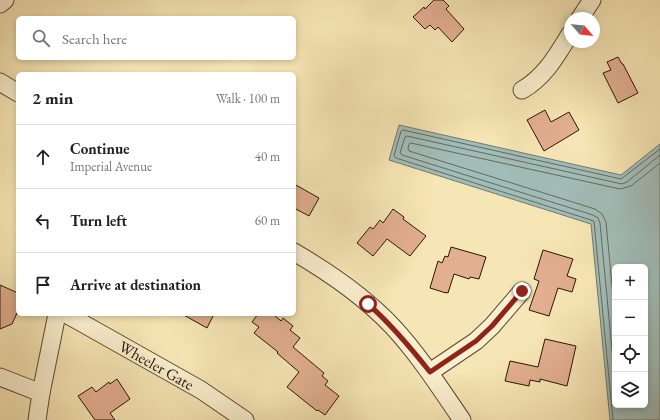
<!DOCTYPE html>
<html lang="en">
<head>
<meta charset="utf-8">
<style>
	body { margin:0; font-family:"EB Garamond",serif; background:#f2f2f2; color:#202124 }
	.controls { position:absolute; right:12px; bottom:12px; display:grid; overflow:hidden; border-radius:6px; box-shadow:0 2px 6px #0003 }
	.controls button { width:36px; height:36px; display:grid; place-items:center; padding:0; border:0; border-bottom:1px solid #e0e0e0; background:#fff; color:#202124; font:20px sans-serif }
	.compass { position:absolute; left:564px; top:12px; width:36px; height:36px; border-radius:50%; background:#fff; box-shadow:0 2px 6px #0003; rotate:118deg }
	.stop { position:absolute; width:12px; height:12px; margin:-9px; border:3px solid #8f2418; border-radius:50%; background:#fff }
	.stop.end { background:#8f2418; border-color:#fff; box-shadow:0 1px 4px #0008 }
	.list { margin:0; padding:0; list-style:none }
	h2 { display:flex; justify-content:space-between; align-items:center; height:52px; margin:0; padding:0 16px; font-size:17px }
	h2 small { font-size:13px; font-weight:400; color:#757577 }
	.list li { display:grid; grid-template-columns:26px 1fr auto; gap:12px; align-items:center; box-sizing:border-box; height:64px; padding:0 16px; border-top:1px solid #e0e0e0 }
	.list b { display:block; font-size:15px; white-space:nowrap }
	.list p { margin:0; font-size:13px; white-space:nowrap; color:#757577 }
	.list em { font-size:13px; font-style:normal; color:#757577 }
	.icon { flex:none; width:22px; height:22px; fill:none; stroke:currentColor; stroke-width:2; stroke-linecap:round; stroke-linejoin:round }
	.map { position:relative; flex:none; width:660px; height:420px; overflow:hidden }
	.search { position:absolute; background:#fff; box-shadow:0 2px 6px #0003; left:16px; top:16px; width:280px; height:44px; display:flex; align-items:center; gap:10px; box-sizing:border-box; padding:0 14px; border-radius:6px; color:#757577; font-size:15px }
	.panel { position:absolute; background:#fff; box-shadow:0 2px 6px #0003; left:16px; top:72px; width:280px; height:244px; border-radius:6px }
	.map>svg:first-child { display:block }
	.water { fill:#a1bdb8; stroke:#717a71; fill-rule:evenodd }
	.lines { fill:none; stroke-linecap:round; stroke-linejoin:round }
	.shore { stroke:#656960; stroke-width:1 }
	.building { fill:#e2af90; stroke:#291507 }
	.minor-casing { stroke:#5c4932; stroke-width:19 }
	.minor { stroke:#faefcf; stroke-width:17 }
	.route { stroke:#8f2418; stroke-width:5 }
	.labels { text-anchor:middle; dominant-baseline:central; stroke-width:3; stroke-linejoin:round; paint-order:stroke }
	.street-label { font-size:16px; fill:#291507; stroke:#faefcf }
</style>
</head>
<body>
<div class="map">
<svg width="660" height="420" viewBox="0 0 660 420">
	<rect width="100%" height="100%" fill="#f7e6b5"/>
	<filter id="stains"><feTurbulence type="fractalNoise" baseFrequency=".005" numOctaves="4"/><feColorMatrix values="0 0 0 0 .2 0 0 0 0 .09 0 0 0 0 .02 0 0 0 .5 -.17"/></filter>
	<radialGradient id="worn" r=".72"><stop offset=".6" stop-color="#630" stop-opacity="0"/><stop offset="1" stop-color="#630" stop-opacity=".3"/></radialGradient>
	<path class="water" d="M399 125 621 175 660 144V420H610L591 224 389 160ZM615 267H645V405H615Z"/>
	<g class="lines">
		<g class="shore">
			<polyline points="615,318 606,222 602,214 595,209 409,151 408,149 409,144 411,143 620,189 631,186 660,163"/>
			<polyline points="615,382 600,223 598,218 593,215 402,155 400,153 405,137 407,136 622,184 627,182 660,155"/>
			<polyline points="613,420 594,221 396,158 394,156 401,131 403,130 621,179 660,149"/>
		</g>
	</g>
	<g class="building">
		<polygon points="434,0 443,0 449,6 446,9 464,29 452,42 438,27 435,30 430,25 425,29 413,17 424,7 425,9"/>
		<polygon points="618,57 622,64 623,64 638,93 618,103 603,73 611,70 607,62"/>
		<polygon points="545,110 551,122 569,112 579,130 544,151 527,120"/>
		<polygon points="294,184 319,198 309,216 294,208"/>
		<polygon points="393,209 404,217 403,219 426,236 410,256 387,239 373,256 357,243 370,227 373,229 380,220 383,223"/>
		<polygon points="451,247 486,257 479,279 470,277 469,279 454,274 448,293 446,292 446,293 430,288 438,261 442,263 445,256 448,257"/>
		<polygon points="543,250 573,259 567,276 576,279 572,292 558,288 549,316 529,310 539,281 534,279"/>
		<polygon points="0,285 18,293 18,311 12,324 0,329"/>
		<polygon points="182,314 214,314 207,328"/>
		<polygon points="258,314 273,314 281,321 283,318 293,326 290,330 300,338 293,347 324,373 322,376 328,381 325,385 339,396 325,415 318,410 317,411 287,387 299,372 277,353 278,352 254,333 259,327 252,322"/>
		<polygon points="545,339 576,346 567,386 540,379 540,382 530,380 529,386 505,381 510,361 538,367"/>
		<polygon points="117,379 130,399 110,413 115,420 95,420 78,396 92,387 96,392 109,382 110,384"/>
	</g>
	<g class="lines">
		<defs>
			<g id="minor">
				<polyline points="0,4 5,0"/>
				<polyline points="580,18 592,0"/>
				<polyline points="0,82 18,93"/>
				<path d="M522 90C545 77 557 55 570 34"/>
				<path d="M294 252C330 273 364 296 393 327 419 355 440 388 462 420"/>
				<path id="s1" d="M66 314 201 390 245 420"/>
				<polyline points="430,372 476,341 492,326 522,291"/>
				<polyline points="0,377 41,393"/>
				<polyline points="37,420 41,393 57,314"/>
			</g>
		</defs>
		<use href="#minor" class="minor-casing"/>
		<use href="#minor" class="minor"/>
	</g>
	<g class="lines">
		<path class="route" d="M368 304C392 325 411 348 430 372L476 341 492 326 522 291"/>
	</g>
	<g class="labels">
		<g class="street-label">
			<text stroke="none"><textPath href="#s1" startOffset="104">Wheeler Gate</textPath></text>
		</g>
	</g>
	<rect width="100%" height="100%" filter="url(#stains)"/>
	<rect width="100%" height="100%" fill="url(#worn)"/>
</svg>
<div class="controls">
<button>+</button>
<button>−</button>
<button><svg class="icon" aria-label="locate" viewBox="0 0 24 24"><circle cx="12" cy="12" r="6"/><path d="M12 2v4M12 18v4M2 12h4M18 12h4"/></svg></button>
<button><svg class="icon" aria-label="layers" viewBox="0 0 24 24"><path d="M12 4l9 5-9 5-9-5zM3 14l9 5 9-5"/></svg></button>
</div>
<svg class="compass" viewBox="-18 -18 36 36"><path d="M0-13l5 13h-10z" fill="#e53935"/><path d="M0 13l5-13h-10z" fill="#757577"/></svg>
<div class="stop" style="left:368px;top:304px"></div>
<div class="stop end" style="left:522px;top:291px"></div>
<div class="search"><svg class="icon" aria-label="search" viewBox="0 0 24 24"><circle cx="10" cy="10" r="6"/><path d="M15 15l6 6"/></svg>Search here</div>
<section class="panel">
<h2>2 min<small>Walk · 100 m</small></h2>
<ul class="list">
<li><svg class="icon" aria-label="ahead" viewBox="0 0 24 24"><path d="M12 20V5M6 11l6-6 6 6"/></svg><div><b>Continue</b><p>Imperial Avenue</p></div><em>40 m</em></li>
<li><svg class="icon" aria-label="left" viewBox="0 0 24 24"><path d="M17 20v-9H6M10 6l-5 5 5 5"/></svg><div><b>Turn left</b></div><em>60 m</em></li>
<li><svg class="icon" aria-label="arrive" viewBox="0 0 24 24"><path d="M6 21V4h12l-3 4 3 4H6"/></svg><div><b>Arrive at destination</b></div></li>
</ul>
</section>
</div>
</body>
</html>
